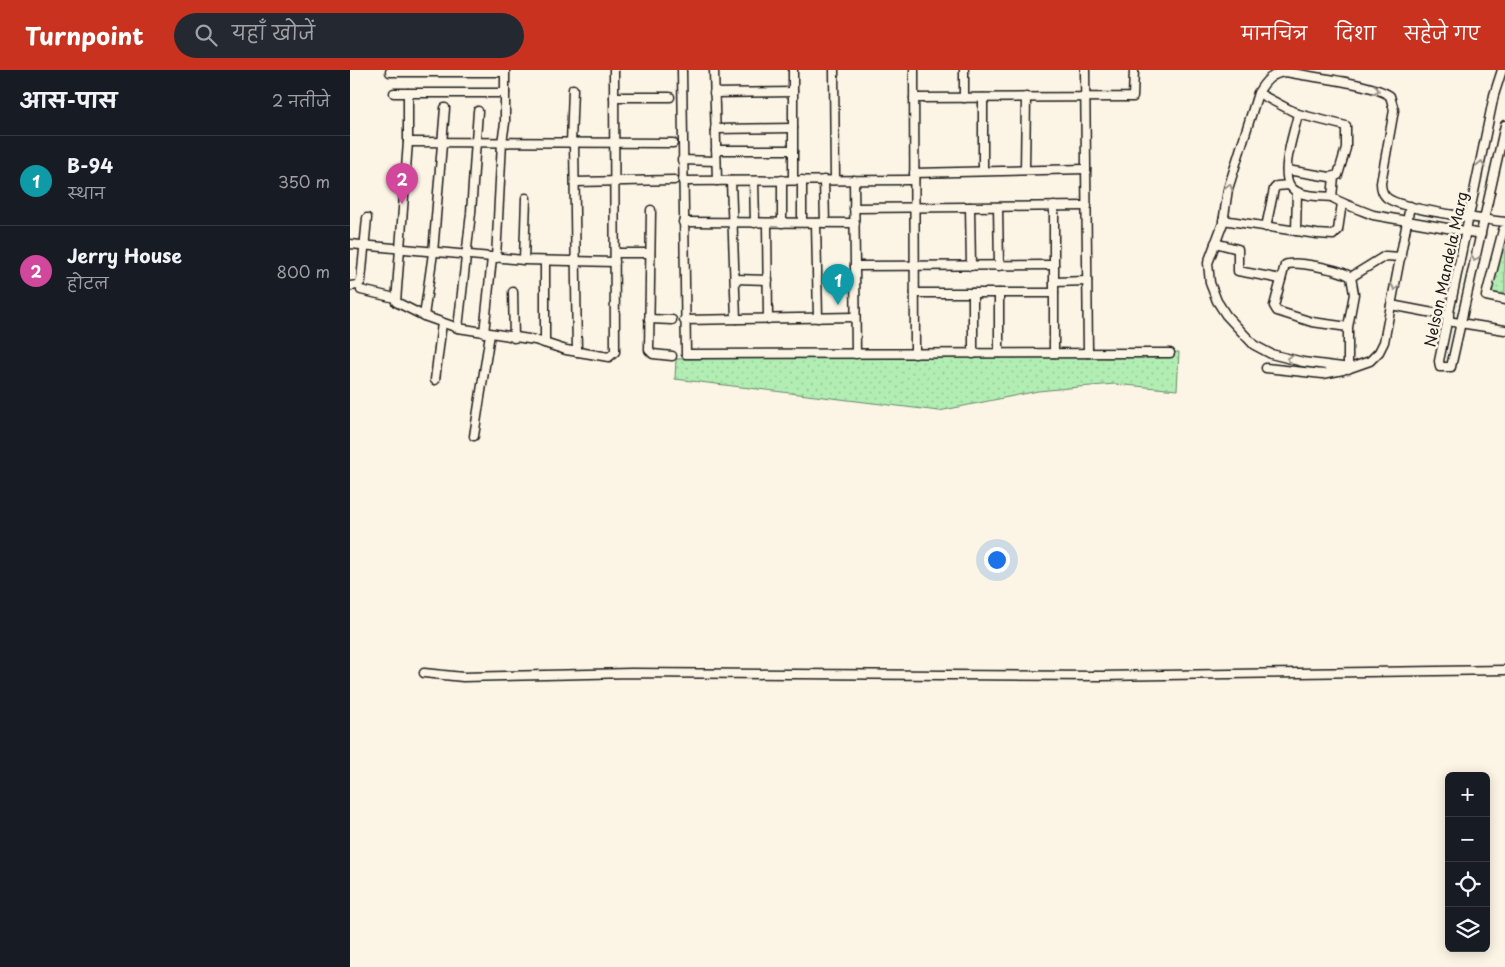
<!DOCTYPE html>
<html lang="hi">
<head>
<meta charset="utf-8">
<style>
	body { margin:0; font-family:"Playpen Sans","Playpen Sans Deva",sans-serif; background:#242831; color:#f1f3f6 }
	.controls { position:absolute; right:15px; bottom:15px; display:grid; overflow:hidden; border-radius:8px; box-shadow:0 2px 12px #0003 }
	.controls button { width:45px; height:45px; display:grid; place-items:center; padding:0; border:0; border-bottom:1px solid #363941; background:#171b24; color:#f1f3f6; font:25px sans-serif }
	.you { position:absolute; left:646px; top:489px; width:18px; height:18px; margin:-12px; border:4px solid #fff; border-radius:50%; background:#1a73e8; box-shadow:0 0 0 8px #1a73e833 }
	.badge { display:grid; place-items:center; width:32px; height:32px; border-radius:50%; background:#c8321e; color:#fff; font-size:16px; font-weight:700 }
	.pin { position:absolute; translate:-50% -41px; filter:drop-shadow(0 1px 2px #0008) }
	.pin::after { content:''; position:absolute; top:26px; width:18px; height:15px; background:inherit; clip-path:polygon(0 0,100% 0,50% 100%) }
	.list { margin:0; padding:0; list-style:none }
	h2 { display:flex; justify-content:space-between; align-items:center; height:65px; margin:0; padding:0 20px; font-size:21px }
	h2 small { font-size:16px; font-weight:400; color:#9ea1a6 }
	.list li { display:grid; grid-template-columns:32px 1fr auto; gap:15px; align-items:center; box-sizing:border-box; height:90px; padding:0 20px; border-top:1px solid #363941 }
	.list b { display:block; font-size:19px; white-space:nowrap }
	.list p { margin:0; font-size:16px; white-space:nowrap; color:#9ea1a6 }
	.list em { font-size:16px; font-style:normal; color:#9ea1a6 }
	.icon { flex:none; width:28px; height:28px; fill:none; stroke:currentColor; stroke-width:2; stroke-linecap:round; stroke-linejoin:round }
	.map { position:relative; flex:none; width:1155px; height:897px; overflow:hidden }
	header { display:flex; align-items:center; gap:30px; box-sizing:border-box; height:70px; padding:0 25px; background:#c8321e; color:#fff }
	header strong { font-size:24px }
	nav { display:flex; gap:28px; margin-inline-start:auto; font-size:18px }
	.search { width:350px; height:45px; background:#242831; display:flex; align-items:center; gap:12px; box-sizing:border-box; padding:0 18px; border-radius:28px; color:#9ea1a6; font-size:19px }
	main { display:flex }
	aside { flex:1; background:#171b24 }
	.map>svg:first-child { display:block }
	.park { fill:url(#park-dots); stroke:#678568 }
	.lines { fill:none; stroke-linecap:round; stroke-linejoin:round }
	.minor-casing { stroke:#1c1c1c; stroke-width:11 }
	.minor { stroke:#fcf5e5; stroke-width:8 }
	.oneway { stroke:#97938b }
	.labels { text-anchor:middle; dominant-baseline:central; stroke-width:5; stroke-linejoin:round; paint-order:stroke }
	.street-label { font-size:15px; fill:#1c1c1c; stroke:#fcf5e5 }
</style>
</head>
<body>
<header>
<strong>Turnpoint</strong>
<div class="search"><svg class="icon" aria-label="search" viewBox="0 0 24 24"><circle cx="10" cy="10" r="6"/><path d="M15 15l6 6"/></svg>यहाँ खोजें</div>
<nav><a>मानचित्र</a><a>दिशा</a><a>सहेजे गए</a></nav>
</header>
<main>
<aside>
<h2>आस-पास<small>2 नतीजे</small></h2>
<ul class="list">
<li><span class="badge" style="background:#0f9aa8">1</span><div><b>B-94</b><p>स्थान</p></div><em>350 m</em></li>
<li><span class="badge" style="background:#d1479c">2</span><div><b>Jerry House</b><p>होटल</p></div><em>800 m</em></li>
</ul>
</aside>
<div class="map">
<svg width="1155" height="897" viewBox="0 0 1155 897">
	<defs>
		<pattern id="park-dots" width="8" height="8" patternUnits="userSpaceOnUse" patternTransform="scale(1.25)"><rect width="8" height="8" fill="#b2eeb4"/><path d="M2 2h.1M6 6h.1" fill="none" stroke="#98cc9a" stroke-width="1.8" stroke-linecap="round"/></pattern>
	</defs>
	<rect width="100%" height="100%" fill="#fcf5e5"/>
	<filter id="ink" filterUnits="userSpaceOnUse"><feTurbulence type="fractalNoise" baseFrequency=".02" numOctaves="2"/><feDisplacementMap in="SourceGraphic" scale="10" xChannelSelector="R" yChannelSelector="G"/><feConvolveMatrix kernelMatrix="1 2 1 2 8 2 1 2 1" color-interpolation-filters="sRGB"/></filter>
	<g filter="url(#ink)">
		<g class="park">
			<polygon points="1150,156 1155,157 1155,230 1133,225"/>
			<polygon points="829,282 827,320 765,314 729,317 688,321 589,341 325,309 326,289"/>
		</g>
		<g class="lines">
			<defs>
				<g id="minor">
					<polyline points="332,0 336,284 820,283"/>
					<polyline points="364,0 367,111"/>
					<polyline points="484,0 485,110"/>
					<polyline points="564,0 565,284"/>
					<polyline points="614,0 614,28"/>
					<polyline points="735,0 738,283"/>
					<polyline points="1152,0 1144,25 1089,291 1090,297 1101,297 1155,55"/>
					<polyline points="40,2 155,2"/>
					<polyline points="44,23 155,23"/>
					<polyline points="58,23 58,72 46,232 74,246 108,258 185,270 216,280 259,287 265,282 264,0"/>
					<polyline points="364,23 443,22"/>
					<polyline points="908,23 948,44 996,56 996,78 988,105 980,107 937,100"/>
					<polyline points="264,27 320,27"/>
					<polyline points="564,28 783,27 784,0"/>
					<path d="M948 44C945 60 929 103 941 117 949 127 970 126 982 127"/>
					<polyline points="365,59 443,58"/>
					<polyline points="58,72 323,73"/>
					<polyline points="221,73 223,19"/>
					<polyline points="224,73 227,282"/>
					<polyline points="366,80 443,80"/>
					<polyline points="332,90 366,91"/>
					<polyline points="675,100 676,27"/>
					<polyline points="633,101 633,28"/>
					<polyline points="564,103 736,99"/>
					<path d="M984 107 982 127C985 131 1016 142 1023 145L1131 164"/>
					<polyline points="432,110 432,153"/>
					<polyline points="443,110 443,0"/>
					<polyline points="474,110 475,153"/>
					<polyline points="504,110 506,284"/>
					<polyline points="333,111 564,110"/>
					<polyline points="381,111 386,249"/>
					<polyline points="404,111 405,153"/>
					<polyline points="225,112 324,110"/>
					<polyline points="704,136 704,283"/>
					<path d="M1060 136 1034 272 1029 282 1020 291 1000 298 953 292 921 284 904 275 876 245 867 231 860 213 858 193 873 153 878 119 908 23C915 11 922 3 936 2 960 7 1022 13 1040 26L1044 40 1031 113C1031 118 1032 123 1036 127 1050 140 1133 149 1155 152"/>
					<polyline points="620,137 621,196"/>
					<polyline points="648,137 649,196"/>
					<polyline points="504,138 737,136"/>
					<polyline points="301,140 299,280 303,284 322,286"/>
					<polyline points="873,150 967,164 983,165 988,160 992,133"/>
					<polyline points="333,152 505,153"/>
					<polyline points="452,152 452,110"/>
					<polyline points="417,153 418,249"/>
					<polyline points="466,153 468,248"/>
					<polyline points="916,157 924,119 927,116 939,115"/>
					<polyline points="1155,160 1153,160 1136,226 1155,230"/>
					<polyline points="946,161 947,122"/>
					<polyline points="865,173 888,179 888,201 931,209"/>
					<polyline points="0,174 174,190 265,192"/>
					<polyline points="265,183 300,183"/>
					<polyline points="146,188 152,72 155,53 155,0"/>
					<polyline points="174,190 176,128"/>
					<polyline points="195,191 195,273"/>
					<polyline points="505,196 704,195"/>
					<polyline points="1001,207 1035,186 1051,187"/>
					<polyline points="385,209 418,210"/>
					<polyline points="704,212 737,211"/>
					<polyline points="0,216 8,215 11,211 17,148"/>
					<polyline points="11,220 45,228"/>
					<polyline points="163,222 164,268"/>
					<polyline points="565,223 704,223"/>
					<polyline points="623,223 623,284"/>
					<polyline points="649,223 649,283"/>
					<polyline points="1041,235 1099,246"/>
					<polyline points="74,246 83,183 95,38"/>
					<polyline points="299,249 322,250"/>
					<polyline points="334,250 505,247"/>
					<polyline points="1097,251 1155,260"/>
					<path d="M998 257 962 252 927 241 924 236 935 195C945 190 992 200 1001 207L1004 224 998 257V299"/>
					<polyline points="108,258 121,143 128,41"/>
					<polyline points="134,263 142,188"/>
					<polyline points="916,298 973,304 993,300"/>
					<polyline points="85,310 92,253"/>
					<polyline points="124,366 140,264"/>
					<polyline points="74,603 113,607 281,603 751,606 1155,600"/>
				</g>
			</defs>
			<use href="#minor" class="minor-casing"/>
			<use href="#minor" class="minor"/>
		</g>
		<defs><path id="oneway-chevron" d="M-2-3.5L2.5 0L-2 3.5" fill="none" stroke-width="1.6" stroke-linecap="round" stroke-linejoin="round" transform="scale(1.25)"/></defs>
		<g class="oneway">
			<use href="#oneway-chevron" transform="translate(1026 20) rotate(15)"/>
			<use href="#oneway-chevron" transform="translate(1131 94) rotate(-78)"/>
			<use href="#oneway-chevron" transform="translate(879 117) rotate(-75)"/>
			<use href="#oneway-chevron" transform="translate(1125 188) rotate(103)"/>
			<use href="#oneway-chevron" transform="translate(1045 217) rotate(101)"/>
			<use href="#oneway-chevron" transform="translate(940 289) rotate(-166)"/>
		</g>
	</g>
	<g class="labels">
		<g class="street-label">
			<text transform="translate(1095 199) rotate(-78)">Nelson Mandela Marg</text>
		</g>
	</g>
</svg>
<div class="controls">
<button>+</button>
<button>−</button>
<button><svg class="icon" aria-label="locate" viewBox="0 0 24 24"><circle cx="12" cy="12" r="6"/><path d="M12 2v4M12 18v4M2 12h4M18 12h4"/></svg></button>
<button><svg class="icon" aria-label="layers" viewBox="0 0 24 24"><path d="M12 4l9 5-9 5-9-5zM3 14l9 5 9-5"/></svg></button>
</div>
<div class="you"></div>
<div class="pin badge" style="left:488px;top:235px;background:#0f9aa8">1</div>
<div class="pin badge" style="left:52px;top:134px;background:#d1479c">2</div>
</div>
</main>
</body>
</html>
